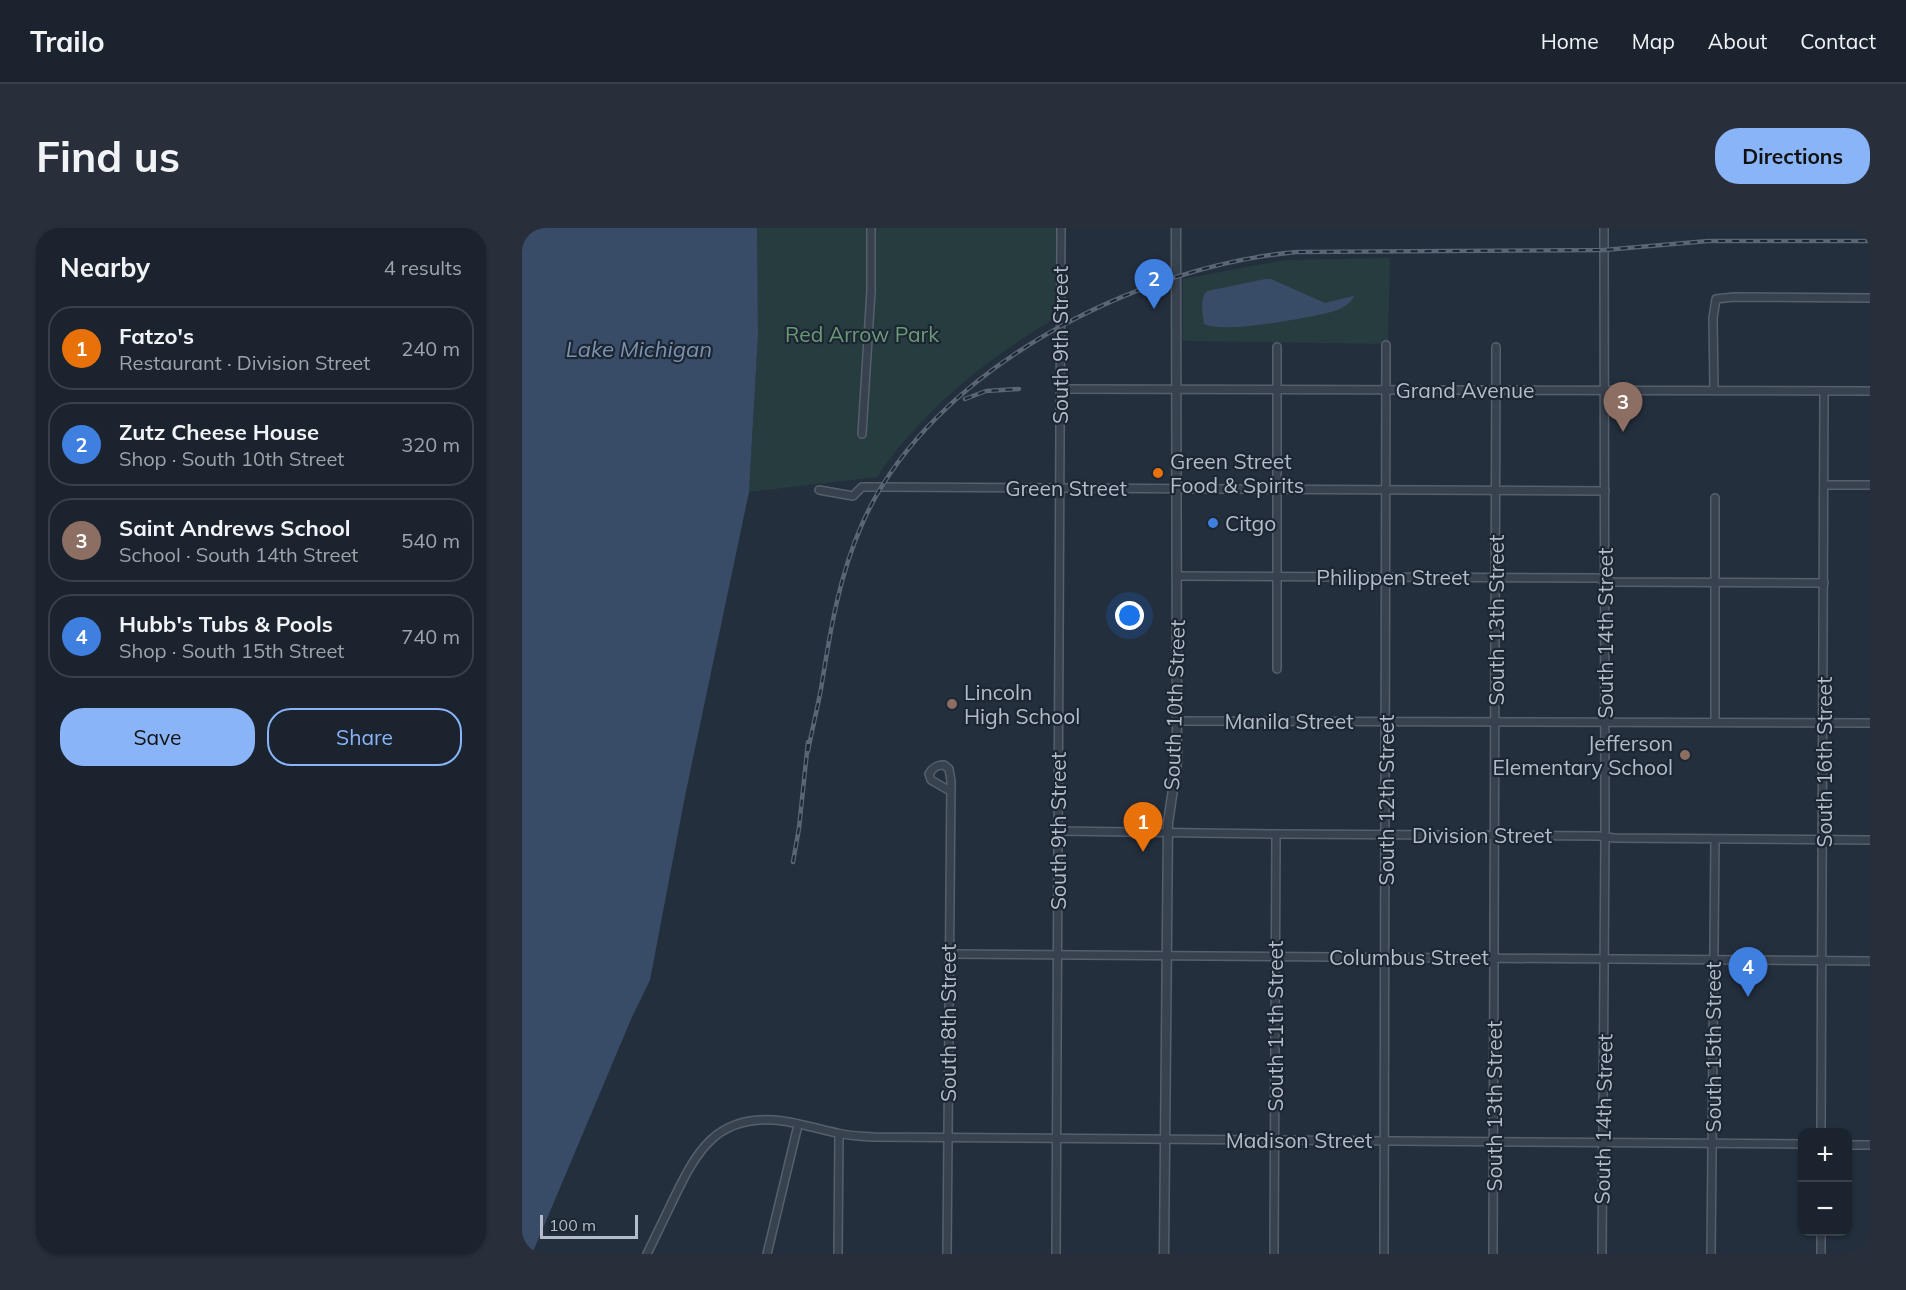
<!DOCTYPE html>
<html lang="en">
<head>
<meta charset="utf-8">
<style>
	body { margin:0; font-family:Mulish,sans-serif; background:#282f3a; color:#f1f3f6 }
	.controls { position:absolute; right:18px; bottom:18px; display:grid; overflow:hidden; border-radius:12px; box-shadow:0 2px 4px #0004 }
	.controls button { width:54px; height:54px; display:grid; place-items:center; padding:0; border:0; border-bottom:2px solid #39404a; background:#1b232e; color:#f1f3f6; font:30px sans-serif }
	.scale { position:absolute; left:18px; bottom:15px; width:98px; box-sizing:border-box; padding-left:6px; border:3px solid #b4bcc9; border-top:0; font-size:16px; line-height:21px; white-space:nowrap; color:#b4bcc9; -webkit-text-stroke:4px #1d2633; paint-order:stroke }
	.you { position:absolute; left:608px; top:388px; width:21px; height:21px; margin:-15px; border:4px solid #fff; border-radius:50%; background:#1a73e8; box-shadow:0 0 0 9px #1a73e833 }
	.badge { display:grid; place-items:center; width:39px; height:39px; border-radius:50%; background:#8ab4f8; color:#fff; font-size:20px; font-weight:700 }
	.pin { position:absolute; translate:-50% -50px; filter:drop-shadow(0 2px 3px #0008) }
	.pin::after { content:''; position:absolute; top:32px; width:21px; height:18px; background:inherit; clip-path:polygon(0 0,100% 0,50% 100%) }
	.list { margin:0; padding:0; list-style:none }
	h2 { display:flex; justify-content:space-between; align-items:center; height:78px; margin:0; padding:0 24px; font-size:26px }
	h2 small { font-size:20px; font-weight:400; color:#a0a4aa }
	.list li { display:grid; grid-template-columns:39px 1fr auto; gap:18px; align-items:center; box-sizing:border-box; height:84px; margin:0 12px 12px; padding:0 12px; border:2px solid #39404a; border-radius:24px }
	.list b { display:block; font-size:22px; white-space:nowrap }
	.list p { margin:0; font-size:20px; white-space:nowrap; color:#a0a4aa }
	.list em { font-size:20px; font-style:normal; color:#a0a4aa }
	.actions { display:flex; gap:12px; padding:18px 24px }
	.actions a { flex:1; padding:14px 0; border:2px solid #8ab4f8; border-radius:24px; text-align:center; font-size:21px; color:#8ab4f8 }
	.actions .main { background:#8ab4f8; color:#111 }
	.map { position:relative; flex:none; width:1348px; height:1026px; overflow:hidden; border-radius:24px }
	header { display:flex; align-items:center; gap:36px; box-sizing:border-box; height:84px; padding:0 30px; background:#1b232e; border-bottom:2px solid #39404a }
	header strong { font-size:28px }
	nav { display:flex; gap:33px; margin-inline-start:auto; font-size:21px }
	.intro { display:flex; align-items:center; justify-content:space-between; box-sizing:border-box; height:144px; padding:0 36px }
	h1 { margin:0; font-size:42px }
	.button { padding:15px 27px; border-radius:24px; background:#8ab4f8; color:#111; font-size:21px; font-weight:700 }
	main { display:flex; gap:36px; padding:0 36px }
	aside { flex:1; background:#1b232e; border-radius:24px; box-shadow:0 2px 4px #0004 }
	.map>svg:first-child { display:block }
	.green { fill:#263c3f }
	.water { fill:#394c67 }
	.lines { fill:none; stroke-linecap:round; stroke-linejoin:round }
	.minor-casing { stroke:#565f6c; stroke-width:10 }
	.tertiary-casing { stroke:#565f6c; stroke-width:11 }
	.minor { stroke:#38414e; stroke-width:7 }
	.tertiary { stroke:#38414e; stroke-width:8 }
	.rail-casing { stroke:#5a6575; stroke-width:4.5 }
	.rail { stroke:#1d2633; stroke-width:2; stroke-dasharray:7; stroke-linecap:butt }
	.food-dot { fill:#e8710a; stroke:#1d2633; stroke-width:2 }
	.shop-dot { fill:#3f7fe0; stroke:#1d2633; stroke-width:2 }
	.education-dot { fill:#8d6e63; stroke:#1d2633; stroke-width:2 }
	.labels { text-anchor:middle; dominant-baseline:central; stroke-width:4.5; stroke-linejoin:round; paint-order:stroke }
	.park-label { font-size:21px; fill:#6b9a76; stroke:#1d2633 }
	.street-label { font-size:21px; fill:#b4bcc9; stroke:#1d2633 }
	.poi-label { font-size:21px; fill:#b4bcc9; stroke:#1d2633; text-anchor:start }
	.water-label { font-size:22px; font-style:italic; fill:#7c92b1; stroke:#1d2633 }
</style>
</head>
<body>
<header>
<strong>Trailo</strong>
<nav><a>Home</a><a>Map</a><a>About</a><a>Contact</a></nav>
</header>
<div class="intro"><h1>Find us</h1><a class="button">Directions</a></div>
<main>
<aside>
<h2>Nearby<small>4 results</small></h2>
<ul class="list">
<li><span class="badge" style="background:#e8710a">1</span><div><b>Fatzo's</b><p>Restaurant · Division Street</p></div><em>240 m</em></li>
<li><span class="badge" style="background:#3f7fe0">2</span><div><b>Zutz Cheese House</b><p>Shop · South 10th Street</p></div><em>320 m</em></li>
<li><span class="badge" style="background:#8d6e63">3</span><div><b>Saint Andrews School</b><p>School · South 14th Street</p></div><em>540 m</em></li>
<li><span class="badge" style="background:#3f7fe0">4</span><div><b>Hubb's Tubs &amp; Pools</b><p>Shop · South 15th Street</p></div><em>740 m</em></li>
</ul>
<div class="actions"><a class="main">Save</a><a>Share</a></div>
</aside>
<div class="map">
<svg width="1348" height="1026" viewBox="0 0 1348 1026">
	<rect width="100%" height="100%" fill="#242f3e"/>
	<g class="green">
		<path d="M235 0H534L533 90C464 132 401 181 355 249L227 264 236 107Z"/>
		<polygon points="868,30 866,116 661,113 661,51 762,32"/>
	</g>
	<g class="water">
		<polygon points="0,0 235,0 236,107 227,264 163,568 128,752 110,789 10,1026 0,1026"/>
		<path d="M743 51H749L803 75 831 68 832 69C827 77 818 82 809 84 786 90 701 106 682 96 681 85 677 71 685 63Z"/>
	</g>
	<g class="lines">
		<defs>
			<g id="minor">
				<polyline points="755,119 755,441"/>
				<polyline points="538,161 1348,163"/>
				<polyline points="1192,162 1191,90 1194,71 1212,69 1348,70"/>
				<polyline points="340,206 349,63 349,0"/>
				<polyline points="1302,257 1348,257"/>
				<polyline points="297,262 331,268 340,259 359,259 1083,263"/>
				<polyline points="1193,270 1193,494"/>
				<polyline points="655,348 1075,350 1092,354 1302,355"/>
				<polyline points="655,493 1348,495"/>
				<polyline points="537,603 754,606 1076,608 1092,610 1348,612"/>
				<polyline points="427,726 1348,733"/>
				<polyline points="1299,904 1302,163"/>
				<polyline points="1326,917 1348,917"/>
				<path d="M125 1026C134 1007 144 987 153 968 175 923 194 889 251 892 273 893 294 901 315 905 327 908 339 908 352 909L1280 916"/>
				<polyline points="245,1026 276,897"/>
				<polyline points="316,1026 317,906"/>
				<path d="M425 1026 429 553 427 541 422 537C415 537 411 539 407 546L409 552 428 563"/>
				<polyline points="534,1026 539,0"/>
				<polyline points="752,1026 754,606"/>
				<polyline points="862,1026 864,117"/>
				<polyline points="971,1026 974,119"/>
				<polyline points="1080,1026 1083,609 1082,0"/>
				<polyline points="1189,1026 1193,612"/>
				<polyline points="1299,1026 1299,1004"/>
			</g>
			<polyline id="tertiary" points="642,1026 646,595 655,534 654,0"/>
		</defs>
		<use href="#minor" class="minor-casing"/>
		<use href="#tertiary" class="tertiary-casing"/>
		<use href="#minor" class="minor"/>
		<use href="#tertiary" class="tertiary"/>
		<defs>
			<g id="rail">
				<polyline points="443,171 464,163 497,161"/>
				<path d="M286 523C290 502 295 482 299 461 308 404 317 347 341 294 409 141 615 38 775 24L1082 22 1186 13H1348"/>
				<polyline points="271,634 277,600 286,514"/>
			</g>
		</defs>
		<use href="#rail" class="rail-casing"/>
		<use href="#rail" class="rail"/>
	</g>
	<circle class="food-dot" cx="636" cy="245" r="6"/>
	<circle class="shop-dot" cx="691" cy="295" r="6"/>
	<g class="education-dot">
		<circle cx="430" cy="476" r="6"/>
		<circle cx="1163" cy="527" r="6"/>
	</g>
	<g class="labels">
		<g class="park-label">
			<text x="340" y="106">Red Arrow Park</text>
		</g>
		<g class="street-label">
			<text transform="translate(538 117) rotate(-90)">South 9th Street</text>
			<text x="943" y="162">Grand Avenue</text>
			<text x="544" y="260">Green Street</text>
			<text x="871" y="349">Philippen Street</text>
			<text transform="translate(974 392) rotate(-90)">South 13th Street</text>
			<text transform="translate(1083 405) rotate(-90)">South 14th Street</text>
			<text transform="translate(652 477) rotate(-88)">South 10th Street</text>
			<text x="767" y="493">Manila Street</text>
			<text transform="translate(1302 534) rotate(-90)">South 16th Street</text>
			<text transform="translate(864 572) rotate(-90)">South 12th Street</text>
			<text transform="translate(536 603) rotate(-90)">South 9th Street</text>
			<text x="960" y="607">Division Street</text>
			<text x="887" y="729">Columbus Street</text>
			<text transform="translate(426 795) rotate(-90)">South 8th Street</text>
			<text transform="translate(753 798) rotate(-90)">South 11th Street</text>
			<text transform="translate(1191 819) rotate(-90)">South 15th Street</text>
			<text transform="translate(972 878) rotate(-90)">South 13th Street</text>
			<text transform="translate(1081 891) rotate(-89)">South 14th Street</text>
			<text x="777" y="912">Madison Street</text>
		</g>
		<g class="poi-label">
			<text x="648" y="233">Green Street<tspan x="648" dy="24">Food &amp; Spirits</tspan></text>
			<text x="703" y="295">Citgo</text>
			<text x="442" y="464">Lincoln<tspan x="442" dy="24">High School</tspan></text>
			<text x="1151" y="515" text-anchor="end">Jefferson<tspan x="1151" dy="24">Elementary School</tspan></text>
		</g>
		<g class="water-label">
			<text x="117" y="121">Lake Michigan</text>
		</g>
	</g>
</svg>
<div class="controls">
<button>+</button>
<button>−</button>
</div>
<div class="scale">100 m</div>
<div class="you"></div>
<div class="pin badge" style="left:621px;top:624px;background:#e8710a">1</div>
<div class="pin badge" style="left:632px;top:81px;background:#3f7fe0">2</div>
<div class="pin badge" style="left:1101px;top:204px;background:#8d6e63">3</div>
<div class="pin badge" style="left:1226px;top:769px;background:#3f7fe0">4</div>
</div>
</main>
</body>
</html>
